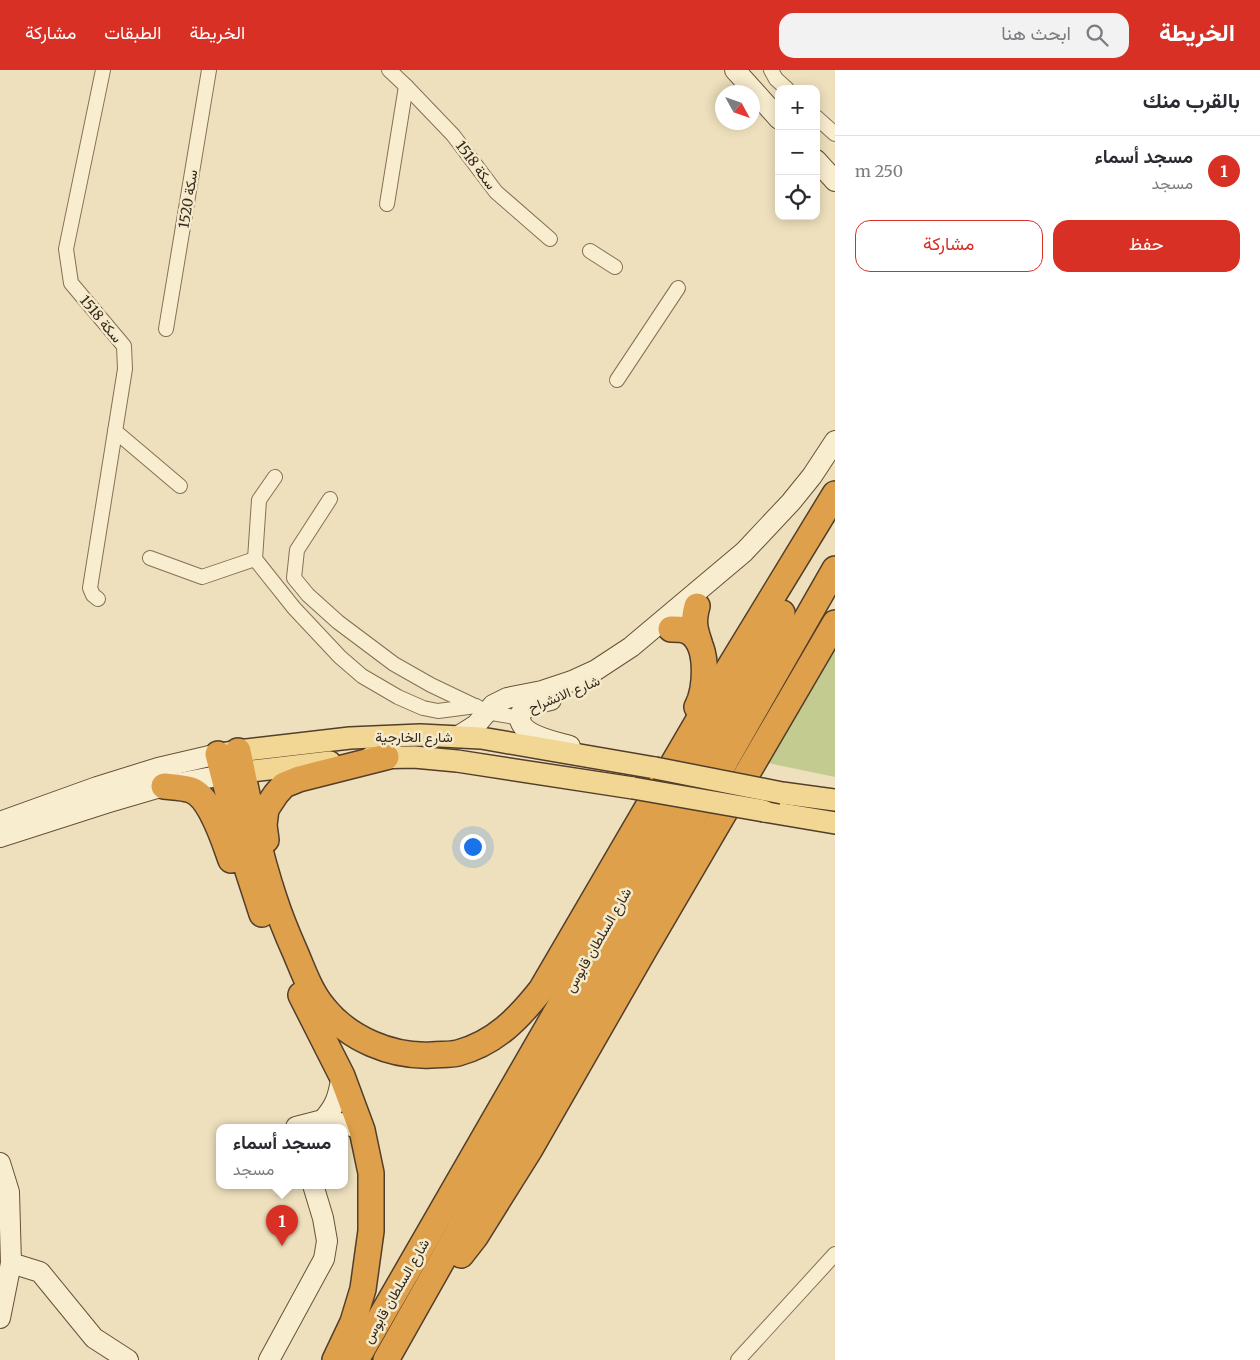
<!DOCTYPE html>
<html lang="ar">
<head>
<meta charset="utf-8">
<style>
	body { margin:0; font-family:Merriweather,Vazirmatn,serif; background:#f2f2f3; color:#2b2b33; direction:rtl }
	.controls { position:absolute; right:15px; top:15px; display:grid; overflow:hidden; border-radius:10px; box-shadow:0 2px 12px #0003 }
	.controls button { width:45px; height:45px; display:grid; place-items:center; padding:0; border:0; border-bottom:1px solid #e1e1e2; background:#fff; color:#2b2b33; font:25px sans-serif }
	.compass { position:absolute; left:715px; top:15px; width:45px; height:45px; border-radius:50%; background:#fff; box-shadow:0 2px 12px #0003; rotate:130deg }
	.you { position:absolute; left:472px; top:776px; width:18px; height:18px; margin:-12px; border:4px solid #fff; border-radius:50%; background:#1a73e8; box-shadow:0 0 0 8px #1a73e833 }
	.badge { display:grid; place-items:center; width:32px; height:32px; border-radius:50%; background:#d93025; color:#fff; font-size:16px; font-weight:700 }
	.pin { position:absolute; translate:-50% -41px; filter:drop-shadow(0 1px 2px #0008) }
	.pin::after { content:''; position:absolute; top:26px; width:18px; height:15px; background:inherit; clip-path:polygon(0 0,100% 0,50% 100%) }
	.popup { position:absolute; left:216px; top:1054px; width:132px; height:65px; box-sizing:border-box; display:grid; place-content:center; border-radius:10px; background:#fff; filter:drop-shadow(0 1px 4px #0005); font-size:16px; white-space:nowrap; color:#7c7c81 }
	.popup b { font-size:19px; color:#2b2b33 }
	.popup::after { content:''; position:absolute; left:50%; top:100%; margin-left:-10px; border:10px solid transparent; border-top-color:#fff }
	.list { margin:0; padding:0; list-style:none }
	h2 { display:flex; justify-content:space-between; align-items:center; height:65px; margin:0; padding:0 20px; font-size:21px }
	h2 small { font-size:16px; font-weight:400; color:#7c7c81 }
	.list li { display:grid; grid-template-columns:32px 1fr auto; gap:15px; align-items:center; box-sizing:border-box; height:70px; padding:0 20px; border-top:1px solid #e1e1e2 }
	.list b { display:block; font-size:19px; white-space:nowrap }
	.list p { margin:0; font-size:16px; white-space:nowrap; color:#7c7c81 }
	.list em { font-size:16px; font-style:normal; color:#7c7c81 }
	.actions { display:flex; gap:10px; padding:15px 20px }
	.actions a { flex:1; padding:11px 0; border:1px solid #d93025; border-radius:15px; text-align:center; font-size:18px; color:#d93025 }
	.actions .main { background:#d93025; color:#fff }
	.icon { flex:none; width:28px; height:28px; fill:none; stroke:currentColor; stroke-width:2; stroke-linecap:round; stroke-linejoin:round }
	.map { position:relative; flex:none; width:835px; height:1290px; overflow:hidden; direction:ltr }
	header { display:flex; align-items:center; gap:30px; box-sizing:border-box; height:70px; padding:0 25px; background:#d93025; color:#fff }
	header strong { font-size:24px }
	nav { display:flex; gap:28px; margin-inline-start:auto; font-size:18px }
	.search { width:350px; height:45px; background:#f2f2f3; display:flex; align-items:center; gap:12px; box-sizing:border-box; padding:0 18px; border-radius:15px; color:#7c7c81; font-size:19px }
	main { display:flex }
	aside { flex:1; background:#fff }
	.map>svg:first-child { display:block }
	.green { fill:#c3cb91 }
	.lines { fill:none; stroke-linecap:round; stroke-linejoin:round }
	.street-casing { stroke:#857056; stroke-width:16 }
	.secondary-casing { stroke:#67513a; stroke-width:22 }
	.primary-casing { stroke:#523e2b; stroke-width:24 }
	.highway-casing { stroke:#523e2b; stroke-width:28 }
	.street { stroke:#f9edd0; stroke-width:14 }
	.secondary { stroke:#f9edd0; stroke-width:20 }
	.primary { stroke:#f2d693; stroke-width:21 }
	.highway { stroke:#dfa04b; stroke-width:25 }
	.primary-bridge-casing { stroke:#523e2b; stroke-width:24; stroke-linecap:butt }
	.primary-bridge { stroke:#f2d693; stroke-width:21 }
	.labels { text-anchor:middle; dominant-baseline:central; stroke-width:5; stroke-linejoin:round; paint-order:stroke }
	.street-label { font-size:14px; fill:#34281b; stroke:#f5eacc }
</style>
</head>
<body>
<header>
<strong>الخريطة</strong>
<div class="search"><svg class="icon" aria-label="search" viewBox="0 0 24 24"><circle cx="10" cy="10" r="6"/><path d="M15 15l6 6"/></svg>ابحث هنا</div>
<nav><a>الخريطة</a><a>الطبقات</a><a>مشاركة</a></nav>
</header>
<main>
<aside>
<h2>بالقرب منك<small></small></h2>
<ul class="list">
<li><span class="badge">1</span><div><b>مسجد أسماء</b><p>مسجد</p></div><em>250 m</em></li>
</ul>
<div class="actions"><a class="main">حفظ</a><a>مشاركة</a></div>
</aside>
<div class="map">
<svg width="835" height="1290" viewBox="0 0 835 1290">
	<rect width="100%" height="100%" fill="#eee0bd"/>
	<polygon class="green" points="835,569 835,707 763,692"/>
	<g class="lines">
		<defs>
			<g id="street">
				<polyline points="389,0 406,16 453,65 496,122 550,169"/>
				<polyline points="771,0 776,9 787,19"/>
				<polyline points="816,47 835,64"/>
				<polyline points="387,134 406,16"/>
				<polyline points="590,181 615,197"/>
				<polyline points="166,259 209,0"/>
				<polyline points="617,310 678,218"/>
				<polyline points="115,361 180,416"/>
				<polyline points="275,407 259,430 255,489 294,538 340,587 362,606 398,627 423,638 438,641 476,636 486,642 520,648"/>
				<polyline points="330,429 297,480 294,508 308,525 338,552 394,594 431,615 475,636"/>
				<polyline points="150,488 202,507 255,489"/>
				<polyline points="98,529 93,525 90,518 125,299 124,276 71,213 66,179 103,0"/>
				<polyline points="738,1290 835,1184"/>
			</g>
			<g id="secondary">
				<polyline points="735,0 779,49"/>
				<polyline points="816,90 835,111"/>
				<path d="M551 630C544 632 535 633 528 637 523 639 520 643 520 649 522 666 556 672 570 676"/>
				<polyline points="457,667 476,655 493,635 507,628 542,621 572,611 596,600 631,577 744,482 791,432 812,406 835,371"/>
				<polyline points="0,752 97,717 158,698 218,684"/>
				<polyline points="0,767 106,733 164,716 223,705"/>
				<path d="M323 1050C337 1034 338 1026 342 1006"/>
				<polyline points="296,1057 323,1050 346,1054 362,1060"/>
				<polyline points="0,1093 9,1122 11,1193 0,1248"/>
				<polyline points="11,1193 40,1202 94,1268 128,1290"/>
				<polyline points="269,1290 324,1189 327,1171 323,1148 313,1115"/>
			</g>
			<g id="primary">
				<polyline points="221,684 238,681 350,668 420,665 481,668 655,698"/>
				<polyline points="370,688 414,687 457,691 633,718"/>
				<polyline points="226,704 330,692"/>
				<polyline points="782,723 835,730"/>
				<polyline points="764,741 835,753"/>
			</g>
			<g id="highway">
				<path d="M697 536C693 551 694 557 699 572"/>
				<path d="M671 559C680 559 687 559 693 565 709 580 706 620 697 637"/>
				<path d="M238 681C248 730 258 780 274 828 280 847 288 866 296 884 304 903 311 923 324 938 349 969 392 987 431 985 440 984 450 985 458 983 495 973 518 949 541 920L729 598 835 424"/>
				<polyline points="218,684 248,801 262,844"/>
				<path d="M164 716C172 717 183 717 191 720 211 727 224 771 231 790"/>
				<polyline points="266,770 264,755 266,739 276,724 284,715 299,709 386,687"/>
				<polyline points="301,925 342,1006 362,1060 371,1103 371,1161 363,1219 353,1252 335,1290"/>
				<polyline points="461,1185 475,1167 530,1079 644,880 835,553"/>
				<polyline points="356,1290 610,849 782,543"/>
				<polyline points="386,1290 628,861 835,499"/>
			</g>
		</defs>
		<use href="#street" class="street-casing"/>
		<use href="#secondary" class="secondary-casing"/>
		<use href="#primary" class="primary-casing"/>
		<use href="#highway" class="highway-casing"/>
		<use href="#street" class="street"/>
		<use href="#secondary" class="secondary"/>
		<use href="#primary" class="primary"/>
		<use href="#highway" class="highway"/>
		<defs>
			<g id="primary-bridge">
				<polyline points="655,698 782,723"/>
				<polyline points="633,718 764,741"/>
			</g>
		</defs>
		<use href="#primary-bridge" class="primary-bridge-casing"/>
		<use href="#primary-bridge" class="primary-bridge"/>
	</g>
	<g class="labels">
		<g class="street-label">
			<text transform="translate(476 95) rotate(53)">سكة 1518</text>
			<text transform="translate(188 129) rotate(-81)">سكة 1520</text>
			<text transform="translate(101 249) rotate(50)">سكة 1518</text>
			<text transform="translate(564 624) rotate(-22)">شارع الانشراح</text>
			<text x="414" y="667">شارع الخارجية</text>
			<text transform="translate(598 870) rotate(-60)">شارع السلطان قابوس</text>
			<text transform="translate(396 1221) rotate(-60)">شارع السلطان قابوس</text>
		</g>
	</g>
</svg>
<div class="controls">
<button>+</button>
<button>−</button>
<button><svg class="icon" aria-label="locate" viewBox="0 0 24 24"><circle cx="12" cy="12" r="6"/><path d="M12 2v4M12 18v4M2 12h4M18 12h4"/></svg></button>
</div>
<svg class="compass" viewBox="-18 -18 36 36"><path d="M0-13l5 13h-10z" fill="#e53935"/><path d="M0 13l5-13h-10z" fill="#7c7c81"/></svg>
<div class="you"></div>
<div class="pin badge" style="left:282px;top:1176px">1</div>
<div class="popup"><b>مسجد أسماء</b>مسجد</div>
</div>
</main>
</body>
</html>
